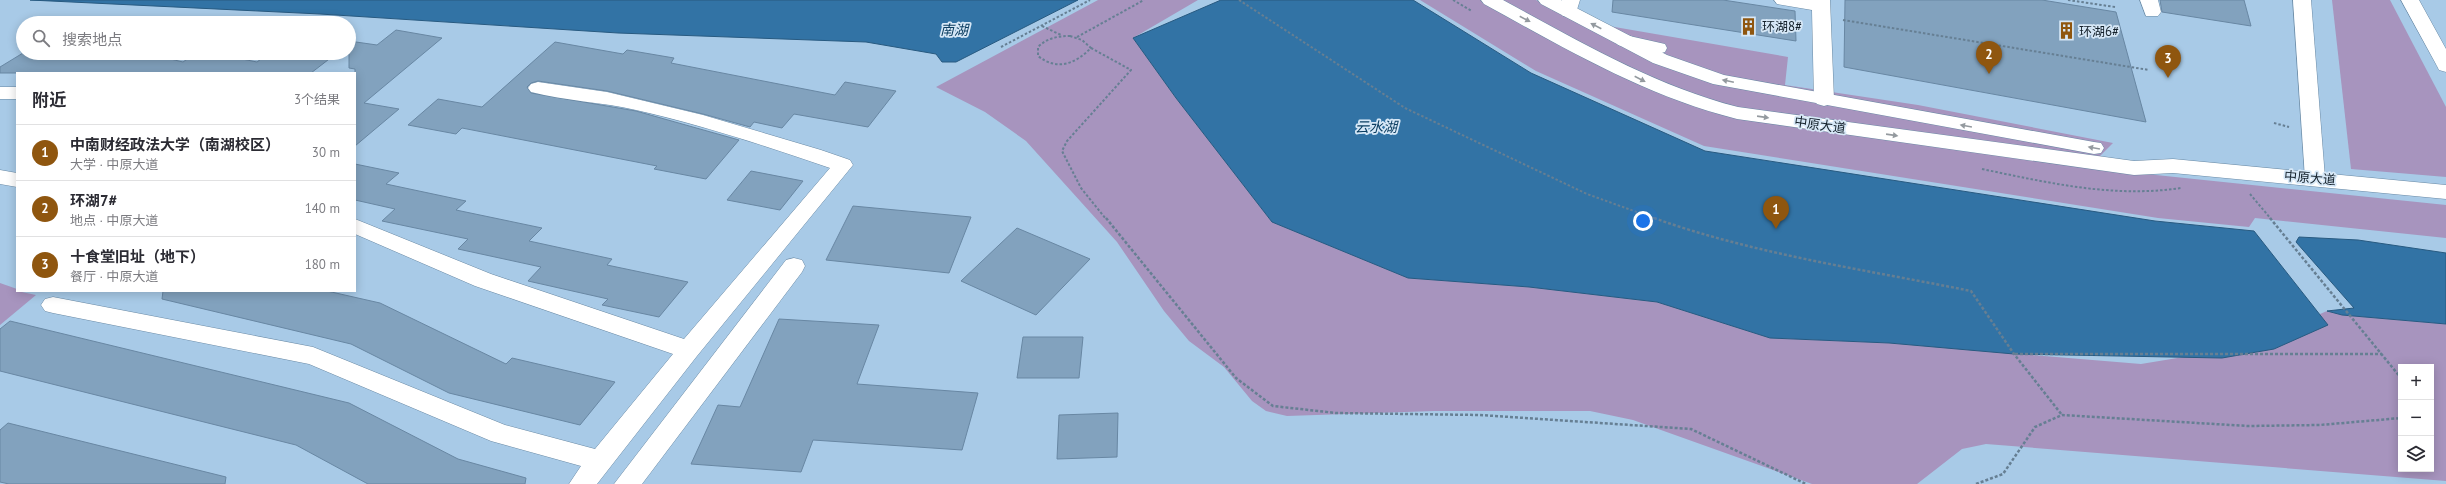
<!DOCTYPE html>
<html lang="zh">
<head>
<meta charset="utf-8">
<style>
	body { margin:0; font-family:"PT Sans","Noto Sans SC",sans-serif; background:#f7f7f7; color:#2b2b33 }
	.controls { position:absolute; right:12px; bottom:12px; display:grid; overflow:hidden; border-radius:0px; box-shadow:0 2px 10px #0003 }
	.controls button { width:36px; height:36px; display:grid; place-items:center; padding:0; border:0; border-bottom:1px solid #e1e1e2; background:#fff; color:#2b2b33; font:20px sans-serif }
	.you { position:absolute; left:1643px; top:221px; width:14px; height:14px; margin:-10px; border:3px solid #fff; border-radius:50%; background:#1a73e8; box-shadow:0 0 0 6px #1a73e833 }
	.badge { display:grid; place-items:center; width:26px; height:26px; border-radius:50%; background:#8f560f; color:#fff; font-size:13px; font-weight:700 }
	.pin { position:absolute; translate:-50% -33px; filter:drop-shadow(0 1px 2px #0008) }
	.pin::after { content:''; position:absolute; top:21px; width:14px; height:12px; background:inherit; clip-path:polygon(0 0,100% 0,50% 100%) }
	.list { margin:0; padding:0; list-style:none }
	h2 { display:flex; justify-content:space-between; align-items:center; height:52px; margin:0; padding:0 16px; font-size:17px }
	h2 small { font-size:13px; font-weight:400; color:#7c7c81 }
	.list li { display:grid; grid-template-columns:26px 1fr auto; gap:12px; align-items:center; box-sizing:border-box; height:56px; padding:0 16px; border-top:1px solid #e1e1e2 }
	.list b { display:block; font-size:15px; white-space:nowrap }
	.list p { margin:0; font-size:13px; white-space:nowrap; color:#7c7c81 }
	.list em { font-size:13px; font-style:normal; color:#7c7c81 }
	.icon { flex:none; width:22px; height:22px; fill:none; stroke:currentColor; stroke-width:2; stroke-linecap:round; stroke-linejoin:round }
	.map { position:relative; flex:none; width:2446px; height:484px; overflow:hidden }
	.search { position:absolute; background:#fff; box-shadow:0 2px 10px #0003; left:16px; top:16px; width:340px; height:44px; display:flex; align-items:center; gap:10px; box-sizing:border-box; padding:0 14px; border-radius:22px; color:#7c7c81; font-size:15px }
	.panel { position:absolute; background:#fff; box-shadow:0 2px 10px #0003; left:16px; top:72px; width:340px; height:220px; border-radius:0px }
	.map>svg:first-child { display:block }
	.green { fill:#a794be; fill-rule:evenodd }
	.water { fill:#3273a5; stroke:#285a80 }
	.building { fill:#82a2be; stroke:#6887a3 }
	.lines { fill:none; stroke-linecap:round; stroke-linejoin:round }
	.minor-casing { stroke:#6989a4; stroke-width:1 }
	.major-casing { stroke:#6989a4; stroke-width:1 }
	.path-far1 { stroke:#667f93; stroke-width:2; stroke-dasharray:2.5 2; stroke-linecap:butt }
	.path { stroke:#667f93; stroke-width:2.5; stroke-dasharray:3 2; stroke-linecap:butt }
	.minor { fill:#fff; fill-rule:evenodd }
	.major { fill:#fff; fill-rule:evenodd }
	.oneway { fill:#949a9f }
	.labels { text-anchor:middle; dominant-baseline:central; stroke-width:3.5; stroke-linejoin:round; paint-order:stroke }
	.poi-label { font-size:13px; fill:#121f29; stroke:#d7e8f7; text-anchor:start }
	.street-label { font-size:13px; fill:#121f29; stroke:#d7e8f7 }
	.water-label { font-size:14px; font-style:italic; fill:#0c3e61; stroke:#d7e8f7 }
</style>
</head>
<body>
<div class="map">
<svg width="2446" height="484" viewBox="0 0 2446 484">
	<rect width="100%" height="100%" fill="#a8cae7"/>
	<g class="green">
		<path d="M1098 0H1198L1133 38 1176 98 1272 222 1408 278 1529 287 1657 302 1770 338 1889 343 2141 364 2244 347 2327 311 2342 315 2446 324V481L1986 444 1962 449 1917 484H1812L1633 420 1590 411H1434L1287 416 1266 411 1252 401 1224 367 1189 341 1164 311 1117 242 1026 141 985 112 936 87ZM2401 367H2431V469H2401Z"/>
		<polygon points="1420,0 1482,0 1647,88 1680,101 1716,112 2156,175 2446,205 2446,238 2255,218 2249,227 2158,218 1704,146 1536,71"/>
		<polygon points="1498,0 1536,0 1574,20 1788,57 1785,85 1918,105 2113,143 2096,160 1715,104 1645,78"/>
		<polygon points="2332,0 2390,0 2446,107 2446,177 2351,169"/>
		<polygon points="0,283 17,289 17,291 36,295 0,325"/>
	</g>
	<g class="water">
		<polygon points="30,0 1078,0 956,62 942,62 936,54 866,42 618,33 320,14"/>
		<polygon points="1221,0 1413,0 1531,73 1705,151 2155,221 2254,231 2328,325 2274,349 2222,358 2014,354 1889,343 1770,338 1657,302 1529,287 1408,278 1272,222 1176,98 1133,38"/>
		<polygon points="2299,237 2358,240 2446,253 2446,324 2342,315 2327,311 2354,308 2296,242"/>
	</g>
	<g class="building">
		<polygon points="1613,0 1723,0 1795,11 1796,41 1612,12"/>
		<polygon points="1845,0 2042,0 2116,12 2146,122 1844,67"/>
		<polygon points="2160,0 2244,0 2251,26 2162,12"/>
		<polygon points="396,30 442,38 364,103 399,109 355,146 355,69 349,68 349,41 377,45"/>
		<polygon points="555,42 623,54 627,50 674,58 671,63 835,95 845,82 896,91 868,127 794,114 782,128 754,122 750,127 703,114 607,91 538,81 531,83 527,87 531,93 636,111 739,140 706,179 654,169 657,166 462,128 456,134 408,125 438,99 482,107"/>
		<polygon points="23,53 145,53 183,62 196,53 212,53 257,62 269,53 337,53 311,73 0,73 0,67"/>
		<polygon points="355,164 399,173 386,184 466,201 456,210 542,228 529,241 612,259 607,265 688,282 659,317 602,305 608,299 528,281 541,267 458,249 468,239 382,221 395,209 355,200"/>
		<polygon points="751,171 803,181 780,210 727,200"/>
		<polygon points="853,206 971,217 949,273 826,260"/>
		<polygon points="1017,228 1090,259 1036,315 961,281"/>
		<polygon points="163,291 327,291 380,303 506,364 512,358 615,382 580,425 449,393 351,344 162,299"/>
		<polygon points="779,319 879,325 857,384 978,393 962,450 813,440 801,472 691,464 718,405 740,407"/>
		<polygon points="10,321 349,403 458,459 526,478 525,484 368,484 296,445 0,371 0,329"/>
		<polygon points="1023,337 1083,337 1079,378 1017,378"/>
		<polygon points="1118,413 1117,457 1057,459 1059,415"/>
		<polygon points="8,423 226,477 225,484 9,484 0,482 0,430"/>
	</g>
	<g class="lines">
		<defs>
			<g id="minor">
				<polygon points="1562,0 1580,0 1575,16 1563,16 1560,12"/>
				<polygon points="1774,0 1830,0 1834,100 1831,104 1824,106 1817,104 1814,100 1812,10 1777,4"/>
				<polygon points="2140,0 2158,0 2161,12 2158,16 2146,16"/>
				<polygon points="2293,0 2311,0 2325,178 2322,183 2315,185 2308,183 2305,178"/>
				<polygon points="2401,0 2419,0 2446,49 2446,72 2439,70 2437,66"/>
				<polygon points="1625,35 1665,44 1667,48 1665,52 1658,54 1618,45 1616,41 1618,37"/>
				<path d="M538 82 607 92 703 115 821 150 850 160 853 165 697 356 597 484H569L581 466 491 441 309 364 53 313 45 311 41 305 45 299 53 297 313 347 505 425 595 449 673 354 475 286 355 234V219L491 274 684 339 830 168C766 146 702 125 636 110 602 102 566 101 531 92L528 88 531 84Z"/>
				<rect x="0" y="87" width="17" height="12"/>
				<polygon points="0,170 17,173 17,187 0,184"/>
				<polygon points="794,258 802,260 805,266 802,272 642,484 614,484 786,260"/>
			</g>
			<g id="major">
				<path d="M1481 0H1503C1579 41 1653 85 1738 107L2134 161 2173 159 2446 185V199L2173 173 2134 175 1737 119C1645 96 1566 49 1484 4Z"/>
				<polygon points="1538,0 1561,0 1667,55 1724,75 2094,142 2101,143 2104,148 2101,153 2094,154 1713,84 1653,63 1541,4"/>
			</g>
		</defs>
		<use href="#minor" class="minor-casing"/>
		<use href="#major" class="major-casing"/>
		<g class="path-far1">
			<polyline points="1239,0 1405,108 1587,194 1656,219"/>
			<polyline points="1453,0 1472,11"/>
			<polyline points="2068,0 2115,7"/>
			<polyline points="1843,20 2149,70"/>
			<polyline points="1042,26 1061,35"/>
			<path d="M1070 36 1082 40 1091 48C1075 64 1057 71 1038 56V47C1047 38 1058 36 1070 36Z"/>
			<polyline points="1077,37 1144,0"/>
			<polyline points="1001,47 1090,0"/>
			<polyline points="1091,48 1131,70 1067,141 1062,151 1081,188 1106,219"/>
			<polyline points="2274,123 2289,127"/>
			<path d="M1982 169C2049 183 2113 198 2181 188"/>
			<polyline points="2250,194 2271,219"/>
		</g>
		<g class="path">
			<polyline points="1106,218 1236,378 1273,406 1336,413 1480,415 1691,429 1806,484"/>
			<path d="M1654 218C1753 254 1867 270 1971 291L2014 354 2062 415"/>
			<polyline points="2270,218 2401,378"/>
			<polyline points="2015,354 2382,354"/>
			<polyline points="1976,484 2003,474 2035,427 2062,415 2248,426 2320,425 2401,418"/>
		</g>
		<use href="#minor" class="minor"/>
		<use href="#major" class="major"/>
	</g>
	<defs><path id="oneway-solid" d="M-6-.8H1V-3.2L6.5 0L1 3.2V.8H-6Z"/></defs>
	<g class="oneway">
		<use href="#oneway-solid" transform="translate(1525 19) rotate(28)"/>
		<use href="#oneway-solid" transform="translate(1596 26) rotate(-153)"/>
		<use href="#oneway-solid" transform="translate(1640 79) rotate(27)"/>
		<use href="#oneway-solid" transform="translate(1728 81) rotate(-168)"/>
		<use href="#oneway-solid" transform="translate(1763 117) rotate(8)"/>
		<use href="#oneway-solid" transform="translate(1966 126) rotate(-170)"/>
		<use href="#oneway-solid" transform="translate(1892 135) rotate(8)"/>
		<use href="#oneway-solid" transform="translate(2094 148) rotate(-170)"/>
	</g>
	<defs>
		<symbol id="building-bare" viewBox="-9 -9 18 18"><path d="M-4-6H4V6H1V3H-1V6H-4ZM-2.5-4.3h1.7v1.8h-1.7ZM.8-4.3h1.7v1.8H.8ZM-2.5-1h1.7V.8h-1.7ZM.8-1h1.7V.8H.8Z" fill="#8f560f" stroke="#d7e8f7" stroke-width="2.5" paint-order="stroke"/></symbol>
	</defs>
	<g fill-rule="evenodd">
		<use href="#building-bare" x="1736" y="14" width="25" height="25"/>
		<use href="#building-bare" x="2054" y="18" width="25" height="25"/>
	</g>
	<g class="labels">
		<g class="poi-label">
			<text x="1762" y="26">环湖8#</text>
			<text x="2079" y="31">环湖6#</text>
		</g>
		<g class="street-label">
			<text transform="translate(1820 125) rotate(8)">中原大道</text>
			<text transform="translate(2310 178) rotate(5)">中原大道</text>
		</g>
		<g class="water-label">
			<text x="954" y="30">南湖</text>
			<text x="1376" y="127">云水湖</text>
		</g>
	</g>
</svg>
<div class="controls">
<button>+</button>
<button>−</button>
<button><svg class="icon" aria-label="layers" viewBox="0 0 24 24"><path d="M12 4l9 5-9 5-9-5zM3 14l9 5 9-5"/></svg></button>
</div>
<div class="you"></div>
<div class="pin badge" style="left:1776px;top:229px">1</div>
<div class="pin badge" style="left:1989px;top:74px">2</div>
<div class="pin badge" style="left:2168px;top:78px">3</div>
<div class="search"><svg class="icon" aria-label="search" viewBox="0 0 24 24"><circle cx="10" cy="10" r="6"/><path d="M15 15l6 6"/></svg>搜索地点</div>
<section class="panel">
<h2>附近<small>3个结果</small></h2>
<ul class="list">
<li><span class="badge">1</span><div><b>中南财经政法大学（南湖校区）</b><p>大学 · 中原大道</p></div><em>30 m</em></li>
<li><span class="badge">2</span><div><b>环湖7#</b><p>地点 · 中原大道</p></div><em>140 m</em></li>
<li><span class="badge">3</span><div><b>十食堂旧址（地下）</b><p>餐厅 · 中原大道</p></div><em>180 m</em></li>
</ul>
</section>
</div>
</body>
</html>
